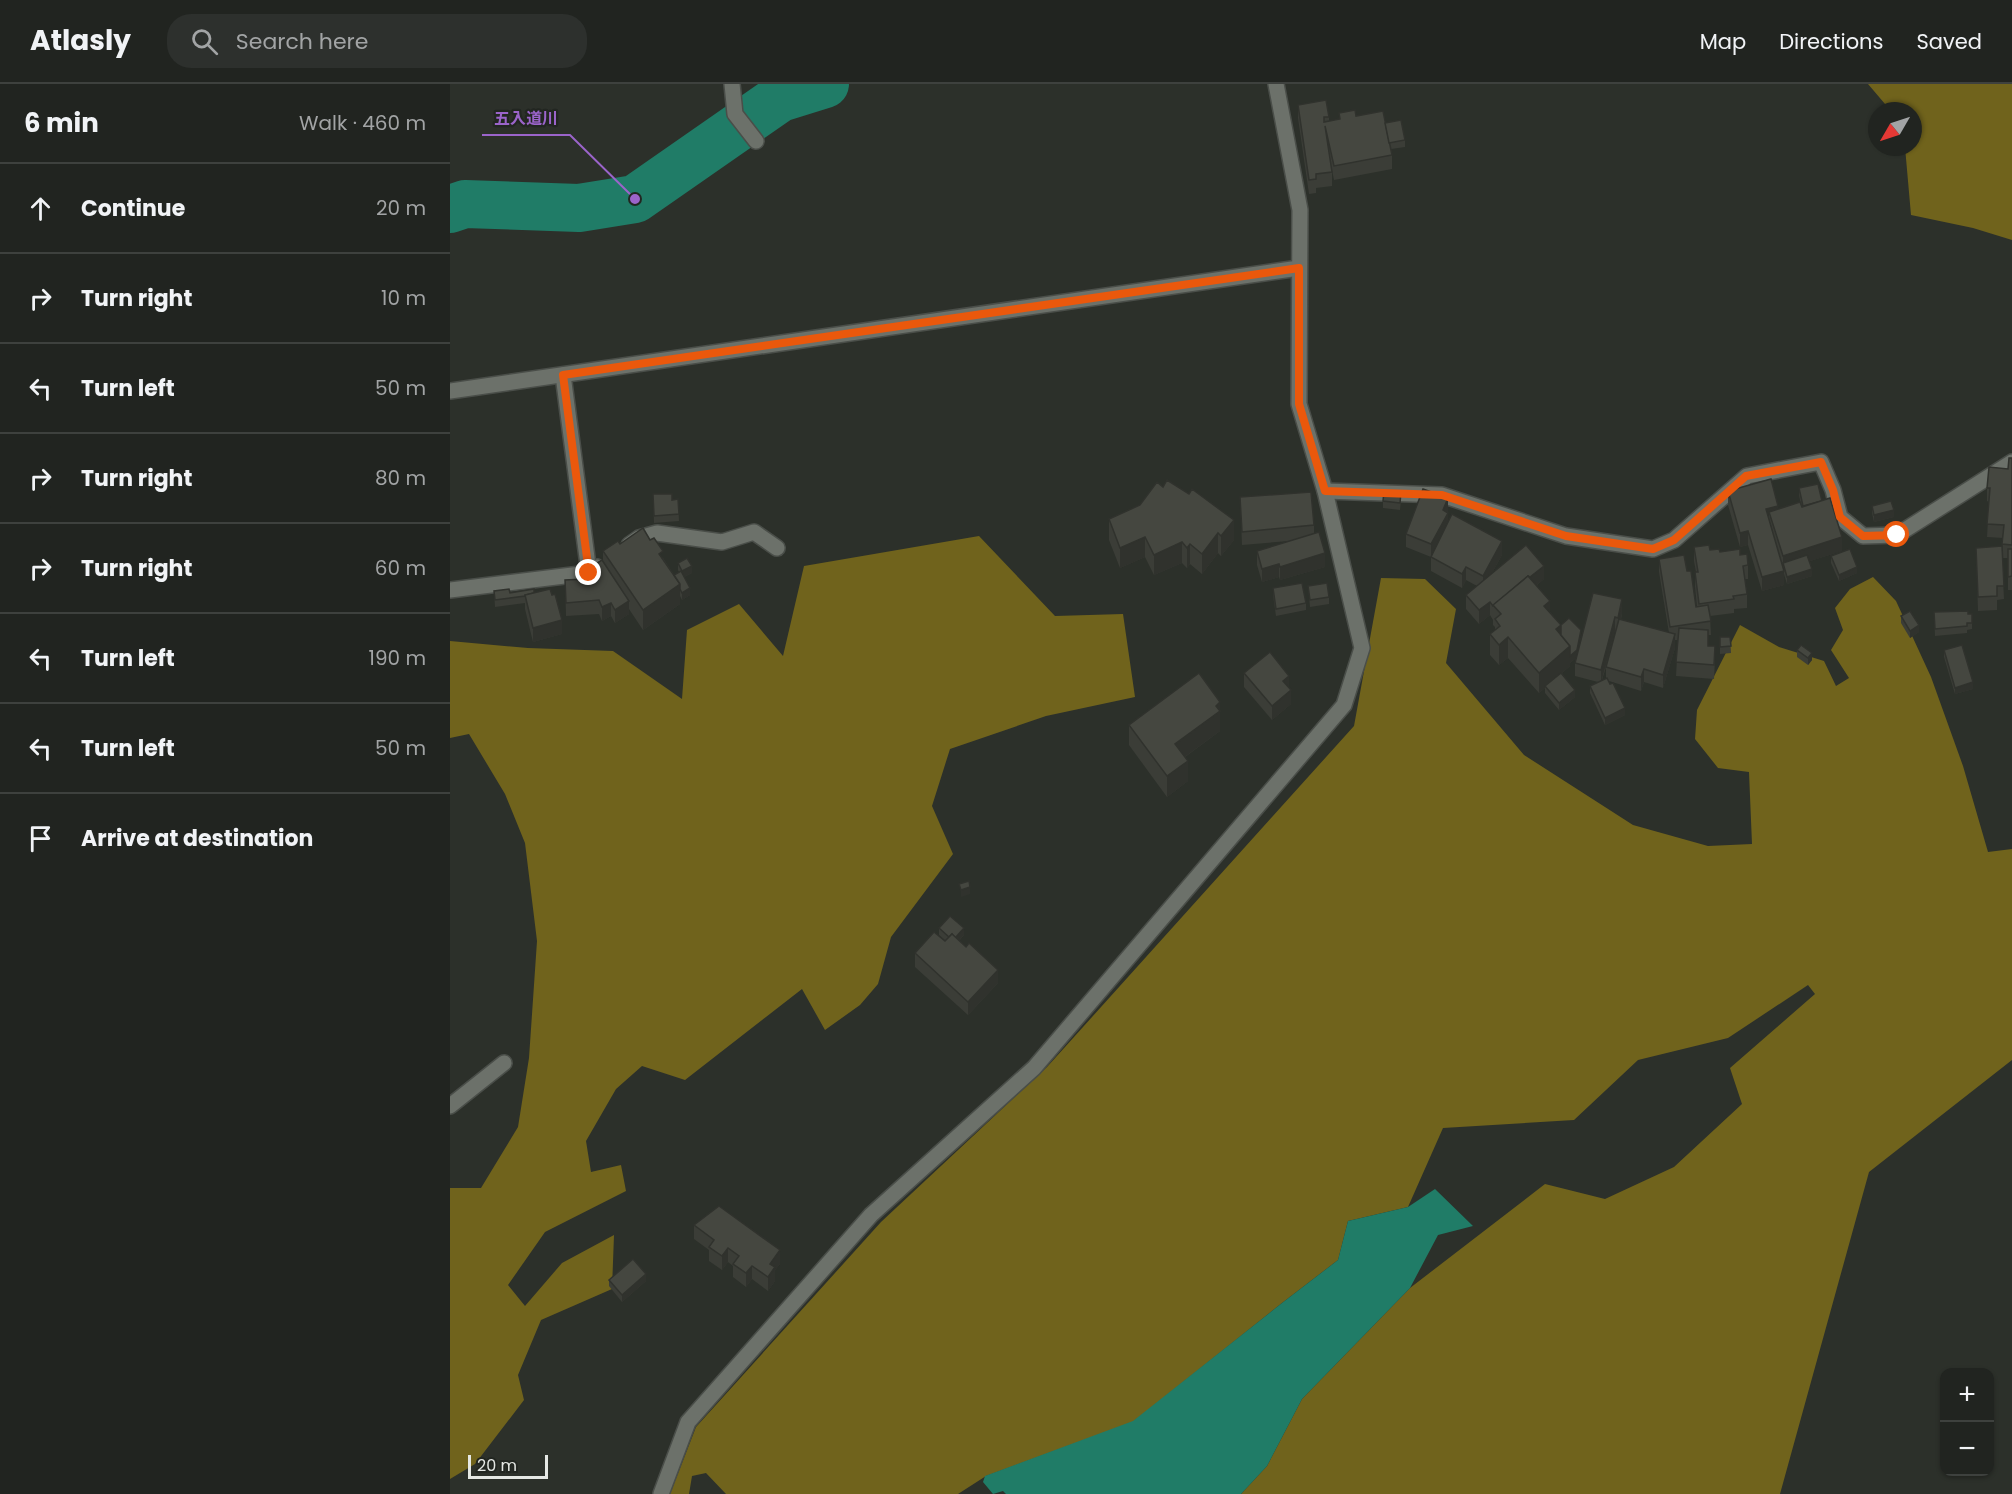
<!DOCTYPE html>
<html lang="en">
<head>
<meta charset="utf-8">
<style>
	body { margin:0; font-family:Poppins,"Noto Sans JP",sans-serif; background:#2d302d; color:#f1f3f6 }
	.controls { position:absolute; right:18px; bottom:18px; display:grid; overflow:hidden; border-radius:12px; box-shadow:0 2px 4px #0004 }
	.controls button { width:54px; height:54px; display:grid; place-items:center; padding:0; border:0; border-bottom:2px solid #3e413e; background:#212420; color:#f1f3f6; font:30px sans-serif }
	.compass { position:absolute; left:1418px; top:18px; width:54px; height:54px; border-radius:50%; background:#212420; box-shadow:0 2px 4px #0004; rotate:231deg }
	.scale { position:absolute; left:18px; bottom:15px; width:80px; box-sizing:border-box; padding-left:6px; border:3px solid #e5e8e4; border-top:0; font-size:16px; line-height:21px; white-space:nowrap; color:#e5e8e4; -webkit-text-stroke:4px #222621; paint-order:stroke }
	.stop { position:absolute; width:18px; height:18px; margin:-14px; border:4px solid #ea580c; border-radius:50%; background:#fff }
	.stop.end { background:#ea580c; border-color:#fff; box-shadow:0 2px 6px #0008 }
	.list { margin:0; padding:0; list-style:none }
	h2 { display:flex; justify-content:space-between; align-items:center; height:78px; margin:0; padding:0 24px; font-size:26px }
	h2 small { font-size:20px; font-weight:400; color:#a2a4a5 }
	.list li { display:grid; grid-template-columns:39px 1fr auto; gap:18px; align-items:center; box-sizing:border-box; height:90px; padding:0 24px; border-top:2px solid #3e413e }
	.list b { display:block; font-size:22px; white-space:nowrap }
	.list em { font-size:20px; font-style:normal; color:#a2a4a5 }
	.icon { flex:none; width:33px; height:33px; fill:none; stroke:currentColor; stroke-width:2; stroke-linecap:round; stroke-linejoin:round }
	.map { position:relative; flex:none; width:1562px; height:1410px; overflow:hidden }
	header { display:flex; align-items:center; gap:36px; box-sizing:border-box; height:84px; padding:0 30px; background:#212420; border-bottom:2px solid #3e413e }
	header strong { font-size:28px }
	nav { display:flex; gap:33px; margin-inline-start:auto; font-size:21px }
	.search { width:420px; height:54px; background:#2d302d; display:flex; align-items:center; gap:15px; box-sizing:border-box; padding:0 21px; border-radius:24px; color:#a2a4a5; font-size:22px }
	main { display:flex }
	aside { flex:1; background:#212420 }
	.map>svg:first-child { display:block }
	.forest { fill:#70631c }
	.water { fill:#207c67 }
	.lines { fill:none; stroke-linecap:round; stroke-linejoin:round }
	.river { stroke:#207c67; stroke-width:48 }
	.minor-casing { stroke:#4a4e49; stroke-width:18 }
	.minor { stroke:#6c716a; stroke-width:15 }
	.wall { fill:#3b3d37; fill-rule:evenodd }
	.shaded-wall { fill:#30322d }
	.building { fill:#454740; stroke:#30322d; stroke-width:1.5 }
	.route { stroke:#ea580c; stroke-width:8 }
	.leader { fill:none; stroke:#9b64ca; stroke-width:2 }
	.callout-dot { fill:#9b64ca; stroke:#222621; stroke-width:2 }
	.callout-label { font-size:16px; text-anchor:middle; font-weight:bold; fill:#9b64ca; stroke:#222621; stroke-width:4.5; stroke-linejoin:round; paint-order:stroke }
</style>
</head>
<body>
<header>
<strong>Atlasly</strong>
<div class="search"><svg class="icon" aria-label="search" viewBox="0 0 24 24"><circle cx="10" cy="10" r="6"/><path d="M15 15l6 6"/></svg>Search here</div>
<nav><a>Map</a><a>Directions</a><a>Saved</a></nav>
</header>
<main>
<aside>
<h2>6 min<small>Walk · 460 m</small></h2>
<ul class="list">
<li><svg class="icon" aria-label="ahead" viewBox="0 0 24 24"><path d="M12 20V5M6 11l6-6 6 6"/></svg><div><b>Continue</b></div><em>20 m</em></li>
<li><svg class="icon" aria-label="right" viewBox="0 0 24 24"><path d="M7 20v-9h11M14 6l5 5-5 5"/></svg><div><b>Turn right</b></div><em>10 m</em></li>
<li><svg class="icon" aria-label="left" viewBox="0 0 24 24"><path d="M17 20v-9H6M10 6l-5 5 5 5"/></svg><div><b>Turn left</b></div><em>50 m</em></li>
<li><svg class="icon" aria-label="right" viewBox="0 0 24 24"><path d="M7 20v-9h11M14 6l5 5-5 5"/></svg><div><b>Turn right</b></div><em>80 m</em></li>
<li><svg class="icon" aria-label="right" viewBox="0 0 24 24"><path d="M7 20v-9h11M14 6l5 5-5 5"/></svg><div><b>Turn right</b></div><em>60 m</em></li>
<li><svg class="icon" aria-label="left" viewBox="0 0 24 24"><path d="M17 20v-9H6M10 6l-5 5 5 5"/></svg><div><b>Turn left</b></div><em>190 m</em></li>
<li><svg class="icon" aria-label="left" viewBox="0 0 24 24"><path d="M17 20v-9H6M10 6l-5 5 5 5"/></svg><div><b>Turn left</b></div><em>50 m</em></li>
<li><svg class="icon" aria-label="arrive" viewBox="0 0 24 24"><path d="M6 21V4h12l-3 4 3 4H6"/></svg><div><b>Arrive at destination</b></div></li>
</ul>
</aside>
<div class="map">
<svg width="1562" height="1410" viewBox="0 0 1562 1410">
	<rect width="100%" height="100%" fill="#2c302a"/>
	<g class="forest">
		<polygon points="1418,0 1562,0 1562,156 1523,144 1461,131 1455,63 1463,63 1463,27 1441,27"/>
		<polygon points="529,452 605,532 673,530 685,613 596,632 500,665 482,722 503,770 441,853 428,900 410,921 375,946 352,905 235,996 192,982 166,1005 136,1057 141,1088 171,1081 176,1107 95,1148 58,1201 75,1222 112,1179 164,1151 162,1205 91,1236 68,1291 74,1316 25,1380 0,1395 0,1104 31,1104 68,1043 79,974 87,857 75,759 55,710 19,650 0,654 0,557 78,564 163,567 232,615 237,546 289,520 333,572 354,482"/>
		<polygon points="1423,493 1446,517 1481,593 1513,682 1538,768 1562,765 1562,976 1419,1088 1330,1410 791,1410 817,1382 852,1315 960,1204 1095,1100 1155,1115 1224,1083 1292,1020 1280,984 1365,910 1358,901 1278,954 1188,976 1124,1036 993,1044 958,1123 898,1137 888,1176 832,1219 683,1338 536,1392 508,1410 276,1410 256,1389 242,1392 239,1410 220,1410 246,1343 431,1138 597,983 904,642 931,494 975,495 1006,525 996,579 1074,671 1183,741 1258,762 1302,760 1299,688 1268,684 1245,655 1247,626 1290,541 1329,563 1374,577 1386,602 1399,594 1381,566 1393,546 1385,524 1400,505"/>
	</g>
	<polygon class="water" points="985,1105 1023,1142 988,1151 960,1204 852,1315 817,1382 791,1410 556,1410 553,1407 543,1410 533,1398 535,1392 683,1337 832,1219 888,1176 898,1137 958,1123"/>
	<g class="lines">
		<polyline class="river" points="0,125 15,120 129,124 185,115 330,14 375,0"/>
		<defs>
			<g id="minor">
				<polyline points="282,0 285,30 306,57"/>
				<polyline points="113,291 139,489"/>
				<polyline points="0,307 849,184"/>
				<polyline points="875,407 992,411 1116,452 1203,465 1224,456 1297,392 1371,378 1383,406 1390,433 1413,452 1447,451 1562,378"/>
				<polyline points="179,461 189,454 207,449 272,458 304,448 327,464"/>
				<polyline points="0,506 139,489 147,483"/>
				<polyline points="0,1022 54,979"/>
				<polyline points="211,1410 238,1338 421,1131 584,984 894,621 912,564 875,407 849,320 850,126 826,0"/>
			</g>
		</defs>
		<use href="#minor" class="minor-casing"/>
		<use href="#minor" class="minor"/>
	</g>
	<g class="wall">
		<polygon points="848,21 879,33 879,37 889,35 889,29 935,39 955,56 955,63 941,65 942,71 942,85 884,96 882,86 882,102 866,104 866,109 859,110 848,34"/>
		<polygon points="1562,374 1562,506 1558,506 1558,474 1552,474 1554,515 1547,516 1547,526 1528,527 1526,464 1552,467 1553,454 1537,453 1539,418 1537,417 1537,404 1558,385"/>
		<polygon points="707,398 784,456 771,472 768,469 752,490 740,480 737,484 732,479 704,491 695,473 670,484 659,456 659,435 690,421"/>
		<polygon points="1349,404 1372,417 1392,467 1360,477 1362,492 1337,500 1334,490 1334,501 1312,507 1298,461 1290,463 1278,421 1278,407 1328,425 1351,421 1349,411"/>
		<polygon points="203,410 222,416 228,415 229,437 204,439"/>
		<polygon points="790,413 864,441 864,450 875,483 830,496 829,493 812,498 807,481 807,467 839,457 792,461"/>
		<polygon points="951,415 950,426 933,424 933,417"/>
		<polygon points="1422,422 1444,433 1424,438 1422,429"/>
		<path d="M998 428V437L1052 471 1042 489 1094 495 1087 501 1100 528 1111 541 1131 554 1172 529 1171 536 1219 549 1209 488V475L1237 487 1246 523H1247L1245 502V488H1246L1244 477V463L1290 471 1298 481V495H1295L1297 510V524L1284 525V529L1260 532 1261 551H1258V562L1265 576 1264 595 1226 592 1228 556H1225V564L1213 604 1194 598 1191 607 1159 597 1175 631 1155 641 1140 609V602L1148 598 1125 592V579L1126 574 1120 579V582L1112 589 1125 613 1109 626 1095 609V604L1089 609 1058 574 1049 581 1040 571V550L1045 547V543L1043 541V536L1040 531 1029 540 1016 525V511L1027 502 1016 496 1012 504 981 487V473L956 463V450ZM1165 546 1166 547 1156 582ZM1156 583V595L1152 596Z"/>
		<polygon points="170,460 213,474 224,491 229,488 228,486 228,479 242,489 234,493 240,511 232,516 230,512 230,520 193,546 179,525 179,530 165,539 161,532 152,537 149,530 116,532 115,496 131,495 131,489 153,477 153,467"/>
		<polygon points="1381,472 1407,489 1389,497 1381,479"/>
		<polygon points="858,502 879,513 879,520 860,523"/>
		<polygon points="823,504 856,519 856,526 826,532 823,511"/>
		<polygon points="44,507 84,509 112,550 83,558 75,525 75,519 45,523"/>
		<polygon points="1484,528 1522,530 1522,545 1517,546 1517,549 1485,552"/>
		<polygon points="1451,532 1469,548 1460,554 1451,539"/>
		<polygon points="1270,553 1280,553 1281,569 1270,570"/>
		<polygon points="1347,566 1362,576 1358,581 1347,573"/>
		<polygon points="1494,566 1523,605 1505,610 1494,573"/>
		<polygon points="794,589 839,604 841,620 822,636 794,603"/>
		<polygon points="770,638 770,647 735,673 738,697 717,713 679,661 679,641"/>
		<polygon points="489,844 514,851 509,857 548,899 518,931 465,883 465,869 496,857 489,851"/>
		<polygon points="244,1141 330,1180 325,1186 325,1197 318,1207 302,1195 296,1203 283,1193 283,1182 278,1178 272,1186 259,1177 259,1166 244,1155"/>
		<polygon points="159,1196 196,1197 172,1218 159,1202"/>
	</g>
	<g class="shaded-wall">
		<polygon points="998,414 998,428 996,433 998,429 998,443 981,473 981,460"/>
		<polygon points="1328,422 1328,435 1319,428 1319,438 1316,425"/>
		<polygon points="1444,426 1444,433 1424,438 1424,431"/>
		<polygon points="784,436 784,456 771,472 771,452"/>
		<polygon points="1298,447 1298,461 1290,463 1290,449"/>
		<polygon points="768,449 768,469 752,490 752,470"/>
		<polygon points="695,453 695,473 670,484 670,464"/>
		<polygon points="1392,453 1392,467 1335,485 1333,479 1333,472"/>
		<polygon points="1052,457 1052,471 1033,505 1033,492"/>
		<polygon points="732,458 732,479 704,491 704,471"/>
		<polygon points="740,460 740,480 737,484 737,464"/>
		<polygon points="875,469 875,483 830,496 830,483"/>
		<polygon points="829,480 829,493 812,498 812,485"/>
		<polygon points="242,482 242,489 232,494 232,487"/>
		<polygon points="1094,482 1094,495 1051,531 1051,530 1044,523"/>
		<polygon points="1016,483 1016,496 1012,504 1012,490"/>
		<polygon points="1407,483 1407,489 1389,497 1389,491"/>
		<polygon points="1362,485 1362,492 1337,500 1337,493"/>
		<polygon points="1334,487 1334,501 1312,507 1312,493"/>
		<polygon points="230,500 230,520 193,546 193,526"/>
		<polygon points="240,504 240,511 232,516 232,509"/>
		<polygon points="1172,515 1172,529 1168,547 1168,534"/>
		<polygon points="179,517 179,530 165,539 165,526"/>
		<polygon points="1100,517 1100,537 1094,522"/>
		<polygon points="1040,518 1040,531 1029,540 1029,526"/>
		<polygon points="161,519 161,532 152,537 152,523"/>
		<polygon points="1165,533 1165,546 1151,599 1151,586"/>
		<polygon points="112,536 112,550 83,558 83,544"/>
		<polygon points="1111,541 1111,561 1106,545"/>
		<polygon points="1469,541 1469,548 1460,554 1460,547"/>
		<polygon points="1131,546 1131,553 1127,573 1120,579 1120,582 1096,603 1095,602 1095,604 1089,609 1089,589"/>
		<polygon points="1225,550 1225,564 1213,604 1213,591"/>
		<polygon points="1058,553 1058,574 1049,581 1049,561"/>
		<polygon points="1362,569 1362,576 1358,581 1358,574"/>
		<polygon points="1194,585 1194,598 1191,607 1191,593"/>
		<polygon points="839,592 839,605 833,597"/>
		<polygon points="1523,598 1523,605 1505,610 1505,604"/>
		<polygon points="841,606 841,620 822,636 822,622"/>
		<polygon points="1125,606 1125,613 1109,626 1109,619"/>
		<polygon points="770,618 770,647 725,680 725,660"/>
		<polygon points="1175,624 1175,631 1155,641 1155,634"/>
		<polygon points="738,677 738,697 717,713 717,692"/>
		<polygon points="520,803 520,810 511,813 511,806"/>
		<polygon points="514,844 514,851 503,863 503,856"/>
		<polygon points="548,886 548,899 518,931 518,918"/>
		<polygon points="278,1164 278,1178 272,1186 272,1172"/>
		<polygon points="330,1166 330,1180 325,1186 325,1197 318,1207 318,1193 320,1180"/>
		<polygon points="302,1182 302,1195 296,1203 296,1189"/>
		<polygon points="196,1190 196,1197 172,1218 172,1211"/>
	</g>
	<g class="building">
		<polygon points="876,16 879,33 874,33 874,38 890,35 889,29 905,26 906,32 933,27 942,71 884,82 875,42 882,88 866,90 866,95 859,96 848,21"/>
		<polygon points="951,36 955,56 939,59 935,39"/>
		<polygon points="1559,374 1562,374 1562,461 1552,460 1554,441 1537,440 1540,404 1537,404 1539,383 1558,385"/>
		<polygon points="1321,395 1328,422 1316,425 1334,487 1312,493 1298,447 1290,449 1278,407"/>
		<polygon points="717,396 739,410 742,405 784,436 771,452 768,449 752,470 740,460 737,464 732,458 704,471 695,453 670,464 659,435 690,421 707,398 713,403"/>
		<polygon points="1368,400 1372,417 1353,422 1349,404"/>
		<polygon points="973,405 998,414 993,426 998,429 981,460 956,450"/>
		<polygon points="934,407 951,408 950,419 933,417"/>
		<polygon points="861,408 864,441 792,448 790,413"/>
		<polygon points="203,410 222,410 222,416 228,415 229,430 204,432"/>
		<polygon points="1380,414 1392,453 1333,472 1319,428 1350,418 1352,423"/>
		<polygon points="1441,417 1444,426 1424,431 1422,422"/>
		<polygon points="1002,430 1052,457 1033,492 1016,483 1012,490 981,473"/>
		<polygon points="193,444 200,456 204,454 213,467 209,470 230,500 193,526 153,467 168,457 170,460"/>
		<polygon points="869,448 875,469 830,483 829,480 812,485 807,467"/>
		<polygon points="1076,461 1094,482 1080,493 1078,492 1043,522 1040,518 1029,526 1016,511"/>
		<polygon points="1259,461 1260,466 1269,465 1270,468 1290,465 1290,471 1297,470 1298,481 1293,482 1297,510 1283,512 1284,515 1249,520 1245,488 1248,488 1244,463"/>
		<polygon points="1552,462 1554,502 1547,502 1547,512 1528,513 1526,464"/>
		<polygon points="1400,465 1407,483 1389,491 1381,472"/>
		<polygon points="1558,465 1562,465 1562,492 1558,493"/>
		<polygon points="1234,471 1237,487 1241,487 1246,523 1258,521 1261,537 1220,543 1209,475"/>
		<polygon points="1357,471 1362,485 1337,493 1333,479"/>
		<polygon points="237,474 242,482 232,487 228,479"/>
		<polygon points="152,476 179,517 165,526 161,519 152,523 149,516 116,519 115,496 135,495 131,489"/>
		<polygon points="231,487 240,504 232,509 230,505 230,500 224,491"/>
		<polygon points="1078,492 1100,517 1094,522 1111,541 1106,545 1120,562 1089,589 1058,553 1049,561 1040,550 1050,542 1045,535 1051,530 1043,521"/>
		<polygon points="852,499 856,519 826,525 823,504"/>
		<polygon points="877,499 879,513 860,516 858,502"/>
		<polygon points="59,505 60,509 84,505 84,509 75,511 75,512 45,516 44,507"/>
		<polygon points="100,505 102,511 105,510 112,536 83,544 75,511"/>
		<polygon points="1143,509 1172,515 1168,534 1165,533 1151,586 1125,579"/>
		<polygon points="1460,527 1469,541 1460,547 1451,532"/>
		<polygon points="1518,527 1518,530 1522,530 1522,539 1517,539 1517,542 1485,545 1484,528"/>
		<polygon points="1119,534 1131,546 1127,566 1120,572 1120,562 1111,551 1111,541"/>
		<polygon points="1169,535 1225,550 1213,591 1194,585 1191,593 1156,583"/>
		<polygon points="1229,544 1258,546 1258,562 1265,562 1264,581 1226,578"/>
		<polygon points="1270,553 1280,553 1281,562 1270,563"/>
		<polygon points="1351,561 1362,569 1358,574 1347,566"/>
		<polygon points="1512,561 1523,598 1505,604 1494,566"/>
		<polygon points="820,568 839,592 833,597 841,606 822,622 794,589"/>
		<polygon points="749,589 770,618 766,622 770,627 725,660 738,677 717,692 679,641"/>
		<polygon points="1111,589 1125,606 1109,619 1095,602"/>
		<polygon points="1157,594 1160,600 1163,599 1175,624 1155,634 1140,602"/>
		<polygon points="519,797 520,803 511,806 509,800"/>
		<polygon points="500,832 514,844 505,854 502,850 499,853 489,844"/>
		<polygon points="484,848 495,857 502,850 516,863 519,859 548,886 518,918 465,869"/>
		<polygon points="269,1122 330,1166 320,1180 325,1183 318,1193 302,1182 296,1189 283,1180 289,1172 278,1164 272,1172 259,1163 264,1156 244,1141"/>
		<polygon points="183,1175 196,1190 172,1211 159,1196"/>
	</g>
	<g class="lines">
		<polyline class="route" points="139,489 113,291 849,184 849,320 875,407 992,411 1116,452 1203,465 1224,456 1296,392 1371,378 1383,406 1390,433 1413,452 1447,451"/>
	</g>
	<path class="leader" d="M185 115L120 51H32"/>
	<circle class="callout-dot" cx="185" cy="115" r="6"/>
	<g class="callout-label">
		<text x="76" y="40">五入道川</text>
	</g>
</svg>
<div class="controls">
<button>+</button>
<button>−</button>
</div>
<svg class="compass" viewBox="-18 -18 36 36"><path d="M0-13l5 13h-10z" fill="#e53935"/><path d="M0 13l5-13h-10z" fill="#a2a4a5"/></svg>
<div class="scale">20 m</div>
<div class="stop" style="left:1447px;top:451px"></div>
<div class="stop end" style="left:139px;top:489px"></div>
</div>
</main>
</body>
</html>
